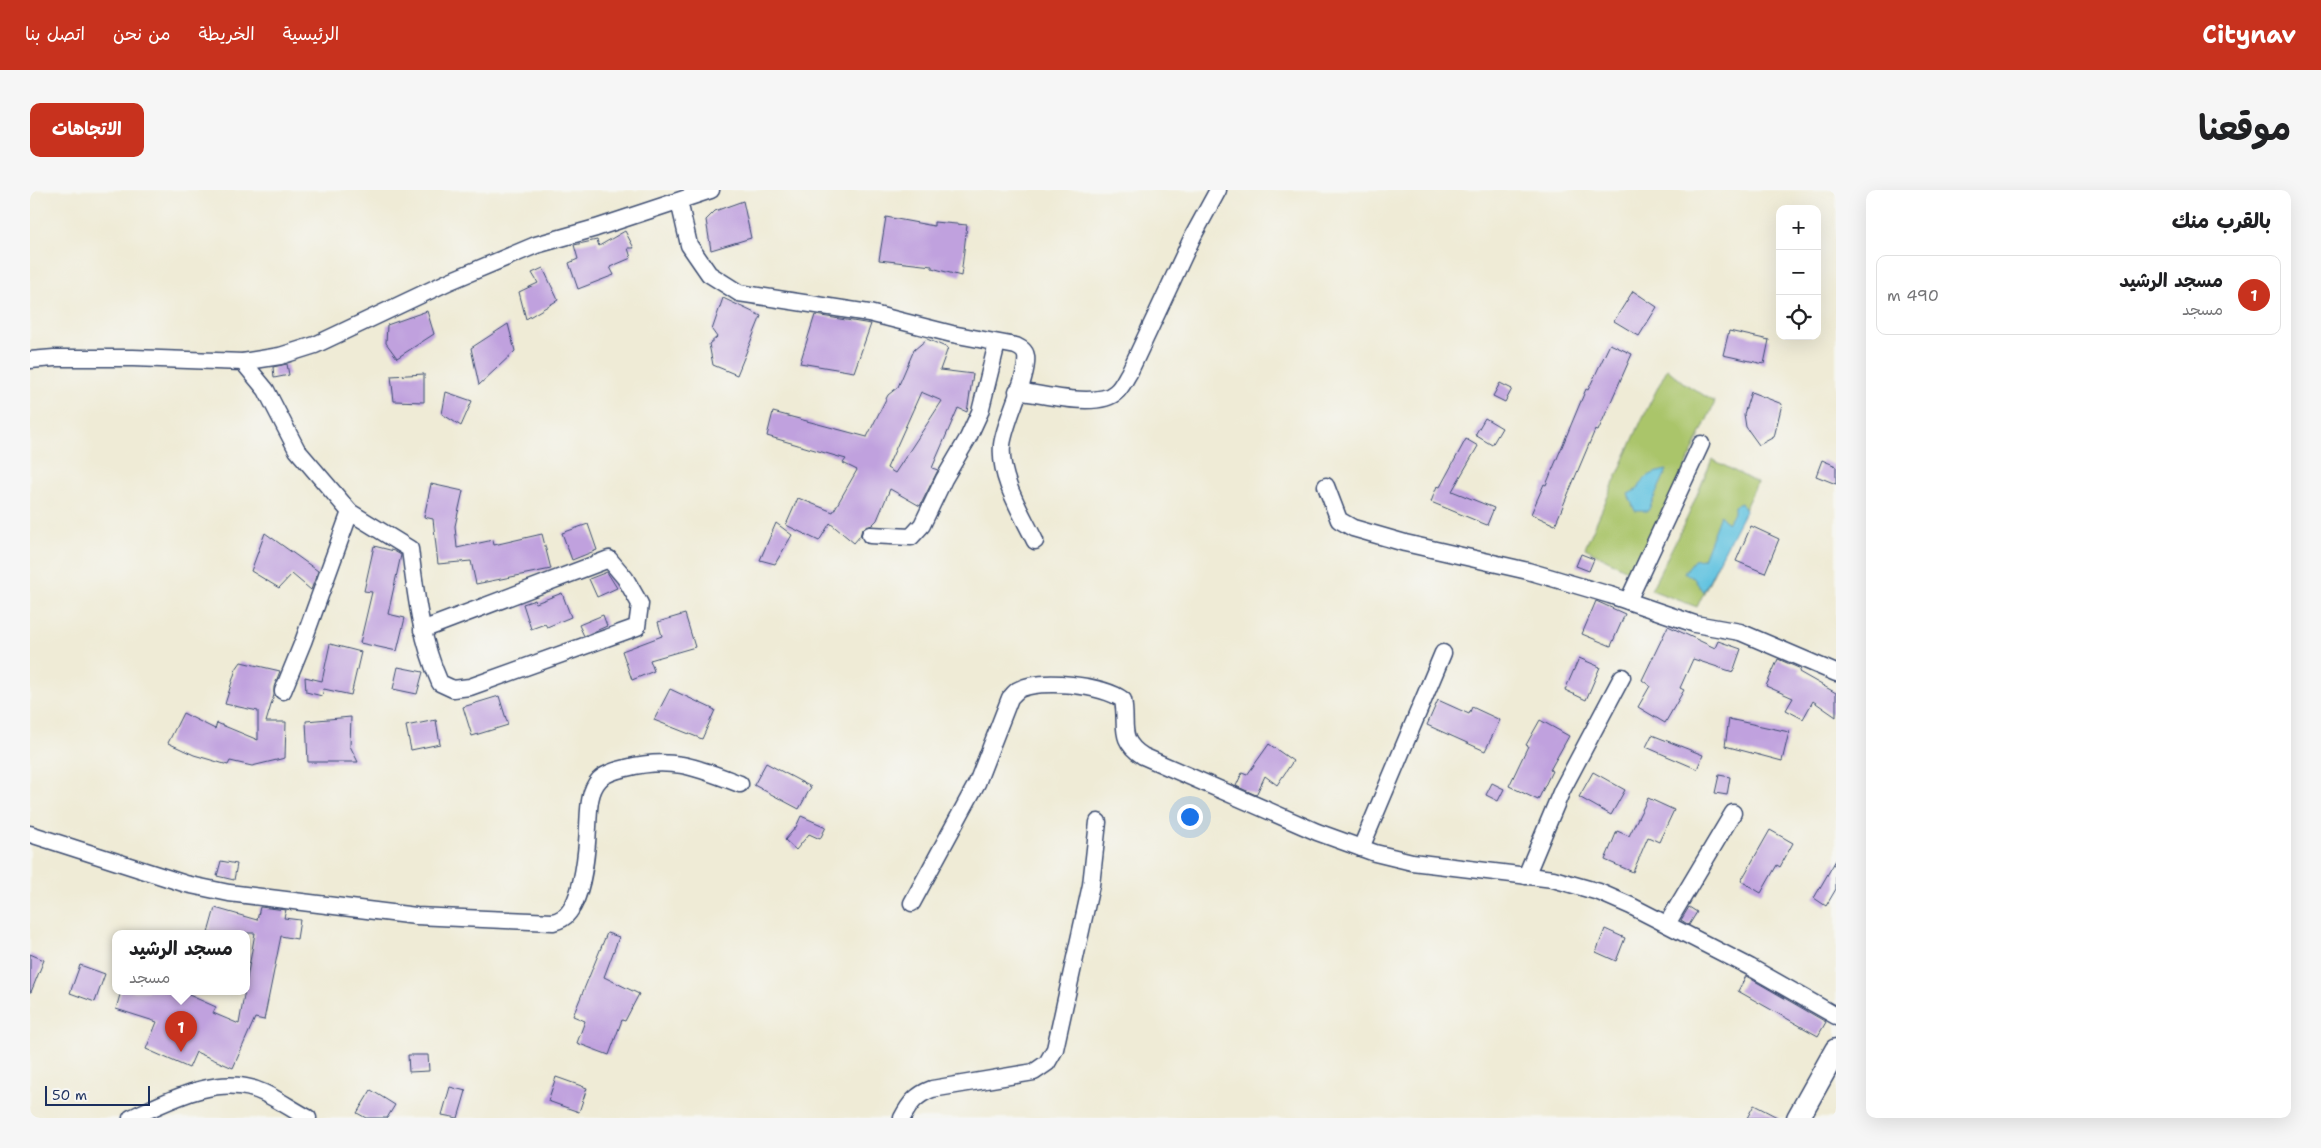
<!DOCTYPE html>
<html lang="ar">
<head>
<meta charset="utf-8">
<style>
	body { margin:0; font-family:"Shantell Sans","Playpen Sans Arabic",sans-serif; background:#f6f6f6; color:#202124; direction:rtl }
	.controls { position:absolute; right:15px; top:15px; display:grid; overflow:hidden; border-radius:10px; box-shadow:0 5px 20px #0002 }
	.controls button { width:45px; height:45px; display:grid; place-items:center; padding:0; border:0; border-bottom:1px solid #e0e0e0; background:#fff; color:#202124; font:25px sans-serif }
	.scale { position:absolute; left:15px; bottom:12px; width:105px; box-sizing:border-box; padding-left:5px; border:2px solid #1b2f5e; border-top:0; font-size:14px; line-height:18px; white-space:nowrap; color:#1b2f5e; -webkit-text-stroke:4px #f6f6f2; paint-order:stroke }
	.you { position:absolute; left:1159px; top:626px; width:18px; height:18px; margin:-12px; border:4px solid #fff; border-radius:50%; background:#1a73e8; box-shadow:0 0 0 8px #1a73e833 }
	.badge { display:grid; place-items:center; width:32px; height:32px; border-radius:50%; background:#c8321e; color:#fff; font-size:16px; font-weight:700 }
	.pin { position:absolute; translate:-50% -41px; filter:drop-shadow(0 1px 2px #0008) }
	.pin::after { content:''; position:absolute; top:26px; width:18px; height:15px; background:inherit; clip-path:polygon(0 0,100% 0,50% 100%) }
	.popup { position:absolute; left:82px; top:740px; width:138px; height:65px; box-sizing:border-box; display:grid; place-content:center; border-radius:10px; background:#fff; filter:drop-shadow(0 1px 4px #0005); font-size:16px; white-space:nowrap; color:#757577 }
	.popup b { font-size:19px; color:#202124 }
	.popup::after { content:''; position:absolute; left:50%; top:100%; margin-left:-10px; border:10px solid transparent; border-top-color:#fff }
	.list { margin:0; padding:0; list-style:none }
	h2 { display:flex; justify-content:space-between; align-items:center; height:65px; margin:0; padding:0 20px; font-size:21px }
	h2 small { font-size:16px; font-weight:400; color:#757577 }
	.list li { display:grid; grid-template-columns:32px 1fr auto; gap:15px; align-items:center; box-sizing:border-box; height:80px; margin:0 10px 10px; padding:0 10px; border:1px solid #e0e0e0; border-radius:10px }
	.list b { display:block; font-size:19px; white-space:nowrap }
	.list p { margin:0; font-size:16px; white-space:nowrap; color:#757577 }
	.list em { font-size:16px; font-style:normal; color:#757577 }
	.icon { flex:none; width:28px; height:28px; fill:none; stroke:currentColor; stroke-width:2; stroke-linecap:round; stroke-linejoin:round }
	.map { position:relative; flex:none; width:1806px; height:928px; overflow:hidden; direction:ltr; border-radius:10px }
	header { display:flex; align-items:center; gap:30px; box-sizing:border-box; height:70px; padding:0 25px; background:#c8321e; color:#fff }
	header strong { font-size:24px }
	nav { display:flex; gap:28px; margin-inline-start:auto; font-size:18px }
	.intro { display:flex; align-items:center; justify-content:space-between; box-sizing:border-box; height:120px; padding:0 30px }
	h1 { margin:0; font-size:35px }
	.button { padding:12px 22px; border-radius:10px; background:#c8321e; color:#fff; font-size:18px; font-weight:700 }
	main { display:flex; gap:30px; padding:0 30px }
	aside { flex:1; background:#fff; border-radius:10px; box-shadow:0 5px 20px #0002 }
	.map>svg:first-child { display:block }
	.green { fill:#aac56b; stroke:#627a64 }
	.water { fill:#62c3e0; stroke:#3e799f }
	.building { fill:#c0a1de; fill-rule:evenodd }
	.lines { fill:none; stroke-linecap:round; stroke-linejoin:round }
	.minor-casing { stroke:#3b4b70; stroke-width:19 }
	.secondary-casing { stroke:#3b4b70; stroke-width:25 }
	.minor { stroke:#fff; stroke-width:16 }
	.secondary { stroke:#fff; stroke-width:22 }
</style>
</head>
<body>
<header>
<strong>Citynav</strong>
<nav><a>الرئيسية</a><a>الخريطة</a><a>من نحن</a><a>اتصل بنا</a></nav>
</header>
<div class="intro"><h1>موقعنا</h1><a class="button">الاتجاهات</a></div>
<main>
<aside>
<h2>بالقرب منك<small></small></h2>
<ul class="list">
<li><span class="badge">1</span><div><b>مسجد الرشيد</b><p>مسجد</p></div><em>490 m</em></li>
</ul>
</aside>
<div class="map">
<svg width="1806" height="928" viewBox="0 0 1806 928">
	<rect width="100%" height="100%" fill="#f6f6f2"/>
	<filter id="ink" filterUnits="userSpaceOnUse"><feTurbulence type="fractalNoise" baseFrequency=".02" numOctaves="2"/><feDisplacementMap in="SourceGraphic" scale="10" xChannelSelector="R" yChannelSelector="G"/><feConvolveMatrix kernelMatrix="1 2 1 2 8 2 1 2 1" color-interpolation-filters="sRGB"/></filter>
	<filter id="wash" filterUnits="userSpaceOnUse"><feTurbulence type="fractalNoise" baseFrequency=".0096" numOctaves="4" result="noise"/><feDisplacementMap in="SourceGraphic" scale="20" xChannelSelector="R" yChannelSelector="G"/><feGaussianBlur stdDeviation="1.12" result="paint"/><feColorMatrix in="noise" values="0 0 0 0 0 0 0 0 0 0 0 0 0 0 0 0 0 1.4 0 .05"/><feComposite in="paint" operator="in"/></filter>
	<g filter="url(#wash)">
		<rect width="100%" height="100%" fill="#efebd6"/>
		<g class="green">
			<polygon points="1637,179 1654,193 1685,212 1606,385 1555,358 1612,229"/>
			<polygon points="1682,269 1727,293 1667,417 1621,400 1658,326"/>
		</g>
		<g class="water">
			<path d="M1637 280 1618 321H1605L1598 304 1608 299C1615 285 1622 283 1637 280Z"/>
			<polygon points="1711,313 1715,321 1673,402 1663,387 1654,383 1664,370 1673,369 1690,325 1697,333 1704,323 1704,316"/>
		</g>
		<g id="blocks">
			<g class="building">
				<polygon points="713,11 721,48 681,60 676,30 685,21"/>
				<polygon points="856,27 904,36 904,32 937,35 931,86 902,78 902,76 849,70"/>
				<polygon points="595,41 604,58 598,58 601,68 580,77 584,85 548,99 539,73 548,69 544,55 567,50 569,56"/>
				<polygon points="513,78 528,110 496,129 489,102 508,93 502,83"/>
				<polygon points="1603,101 1627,117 1609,146 1584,131"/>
				<polygon points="693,108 731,126 707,185 683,175 679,154 687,147 682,140"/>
				<polygon points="397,121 404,144 367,168 356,153 357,135"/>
				<polygon points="785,125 841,134 824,182 770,173"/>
				<polygon points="478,134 485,161 449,195 441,158"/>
				<polygon points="1699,141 1739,150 1734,174 1693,165"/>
				<path d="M897 149 918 158 910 180 943 184 937 222 928 218 902 278 908 280 890 316 860 299 847 330 842 335 832 339 830 346 824 353 800 333 789 351 756 335 768 308 803 322 827 280 813 273 816 269 737 246 743 222 837 247 858 205 868 197 884 160ZM891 202 912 211 865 283 857 278Z"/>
				<polygon points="1580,154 1602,164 1568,241 1565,240 1525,335 1501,324 1514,294 1516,295 1556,199 1558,200"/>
				<polygon points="257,174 259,185 244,188 243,177"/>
				<polygon points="394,184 394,212 364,211 361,186"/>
				<polygon points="1470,193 1482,199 1475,212 1463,206"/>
				<polygon points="416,202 442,211 431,236 412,224"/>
				<polygon points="1721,202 1752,214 1744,247 1729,255 1716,237 1714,224"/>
				<polygon points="1455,228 1472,238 1462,255 1445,245"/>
				<polygon points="1436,249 1448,256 1422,301 1464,318 1457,335 1401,312 1407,296 1410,297"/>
				<polygon points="1792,270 1806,276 1806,294 1786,286"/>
				<polygon points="401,294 433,301 425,336 427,358 463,350 464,355 512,344 521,379 446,394 441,371 408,374 403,329 394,327"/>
				<polygon points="746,333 762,345 745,374 730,370"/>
				<polygon points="558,334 567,360 542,370 532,343"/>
				<polygon points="1721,336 1749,349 1735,383 1706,371"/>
				<polygon points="235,343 288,381 281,400 262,384 249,398 221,381"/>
				<polygon points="344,356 364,361 371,365 358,424 375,428 367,461 330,453 342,402 334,401"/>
				<polygon points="1551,364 1564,369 1559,381 1546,376"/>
				<polygon points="577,382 587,398 567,407 559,389"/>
				<polygon points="532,403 541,427 517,437 515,434 501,439 493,414 505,410 506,413"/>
				<polygon points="1566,411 1595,424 1581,456 1552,444"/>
				<polygon points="655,424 665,457 620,470 624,481 602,490 592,461 632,446 628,432"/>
				<polygon points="573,425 577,436 554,446 549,435"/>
				<polygon points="1638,436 1685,458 1688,451 1711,459 1703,482 1663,469 1650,498 1654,500 1635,533 1608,517 1620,496 1612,490"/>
				<polygon points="300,454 331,462 321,505 294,499 292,506 276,502 275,487 292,491"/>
				<polygon points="1549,468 1570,477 1556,510 1535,500"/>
				<polygon points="1748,469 1771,479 1769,482 1806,503 1806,527 1783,511 1773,529 1756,520 1763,508 1736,496"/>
				<polygon points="211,472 250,481 244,497 244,505 236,532 256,532 255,568 222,576 200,571 198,575 164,565 138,553 153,523 185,539 187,533 228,550 228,521 195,514 206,479"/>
				<polygon points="368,477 393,482 387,504 363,499"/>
				<polygon points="640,499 685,520 672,549 624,530"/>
				<polygon points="469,506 478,535 442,546 433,517"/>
				<polygon points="1408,510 1439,524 1442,517 1470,530 1455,561 1397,535"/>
				<polygon points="321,527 320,556 328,572 278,572 276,531"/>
				<polygon points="1699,529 1759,542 1752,571 1695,556"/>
				<polygon points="406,530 410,554 381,560 376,536"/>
				<polygon points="1510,530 1539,546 1520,580 1522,581 1508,610 1479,596 1498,556 1496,555"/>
				<polygon points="1622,545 1673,565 1667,579 1616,557"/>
				<polygon points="1239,554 1263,571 1247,595 1235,586 1226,605 1206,596 1212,583 1217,585"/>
				<polygon points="736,573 781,597 769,619 724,595"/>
				<polygon points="1563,582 1595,600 1581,625 1549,607"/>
				<polygon points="1689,585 1700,587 1697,605 1685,603"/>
				<polygon points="1462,593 1474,599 1468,611 1456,605"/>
				<polygon points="1618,608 1644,620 1629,652 1618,647 1603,682 1575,670 1587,641 1599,646"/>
				<polygon points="771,626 796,637 790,649 779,644 766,660 755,650 766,637"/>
				<polygon points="1740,640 1763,653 1750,677 1747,675 1731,703 1711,691"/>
				<polygon points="1806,670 1806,699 1796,716 1784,708"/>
				<polygon points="191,671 207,674 204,690 187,686"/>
				<polygon points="230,717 256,720 254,728 270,730 267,749 251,746 234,830 225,828 203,878 166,862 159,878 116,859 127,832 86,819 91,801 150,801 186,817 183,823 209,834 225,743 178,743 185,718 227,730"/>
				<polygon points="1659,717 1667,722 1659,735 1651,730"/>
				<polygon points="1575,739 1595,748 1586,771 1566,762"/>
				<polygon points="577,743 589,747 574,787 609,804 595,831 592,830 579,865 547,853 555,831 543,826"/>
				<polygon points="0,764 14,770 1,802 0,802"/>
				<polygon points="50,775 75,784 65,812 40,803"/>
				<polygon points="1716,786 1796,832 1788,846 1708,801"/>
				<polygon points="378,865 398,865 399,881 379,882"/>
				<polygon points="526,887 557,898 549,922 518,911"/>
				<polygon points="420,897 436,901 428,928 412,925"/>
				<polygon points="341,900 365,915 357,928 336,928 327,923"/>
				<polygon points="1724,915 1749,928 1717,928"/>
			</g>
		</g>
	</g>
	<g filter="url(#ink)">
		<use href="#blocks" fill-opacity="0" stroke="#3b4b70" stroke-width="1"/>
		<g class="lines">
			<defs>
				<g id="minor">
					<path d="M649 11 659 55 679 84 709 103 839 123 922 144 986 156C990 158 995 160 996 166 999 186 975 230 972 255 969 288 991 322 1005 351"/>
					<polyline points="0,170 24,168 103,168 213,172 250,166 285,155 420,91 506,55 566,38 681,0"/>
					<path d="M213 172 236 200 267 260 320 322 380 359C386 406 391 450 410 493L423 499 440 497 607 437 610 414 595 388 579 369 392 440"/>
					<path d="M987 201C1010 204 1069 219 1086 202 1092 197 1095 189 1099 183L1163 46 1188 0"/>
					<polyline points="1296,296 1309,330 1323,338 1375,353 1498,381 1580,405 1665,434 1710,442 1806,483"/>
					<polyline points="840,345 881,347 892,335 914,289 938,248 950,222 967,153"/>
					<polyline points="1598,411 1671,254"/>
					<polyline points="253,501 273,452 320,322"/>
					<path d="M0 644 156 694 199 703 386 726 523 732C530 730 535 728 539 722 553 704 557 660 558 637 559 622 558 602 569 590 575 583 587 580 596 578 642 566 668 578 710 594"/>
					<polyline points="1331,658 1413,463"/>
					<polyline points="1496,686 1532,600 1592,487"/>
					<path d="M882 713 947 593 980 508C982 506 985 502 988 500 1010 488 1074 495 1093 510 1098 535 1087 549 1113 566L1287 642 1345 663 1382 672 1523 689 1569 702 1601 716 1720 777 1806 826"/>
					<polyline points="1637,734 1703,623"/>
					<path d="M101 928C140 910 191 882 234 903 249 910 263 920 278 928"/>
					<path d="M872 928C880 913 886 905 902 899L1004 882 1017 873 1025 859 1061 695 1068 632"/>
				</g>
				<polyline id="secondary" points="1768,928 1806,860"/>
			</defs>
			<use href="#minor" class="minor-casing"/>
			<use href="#secondary" class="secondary-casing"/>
			<use href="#minor" class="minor"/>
			<use href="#secondary" class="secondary"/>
		</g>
	</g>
</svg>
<div class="controls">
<button>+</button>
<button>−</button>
<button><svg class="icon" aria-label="locate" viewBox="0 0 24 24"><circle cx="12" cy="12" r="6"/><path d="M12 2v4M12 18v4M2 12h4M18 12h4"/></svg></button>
</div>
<div class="scale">50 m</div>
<div class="you"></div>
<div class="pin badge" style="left:151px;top:862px">1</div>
<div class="popup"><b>مسجد الرشيد</b>مسجد</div>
</div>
</main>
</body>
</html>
